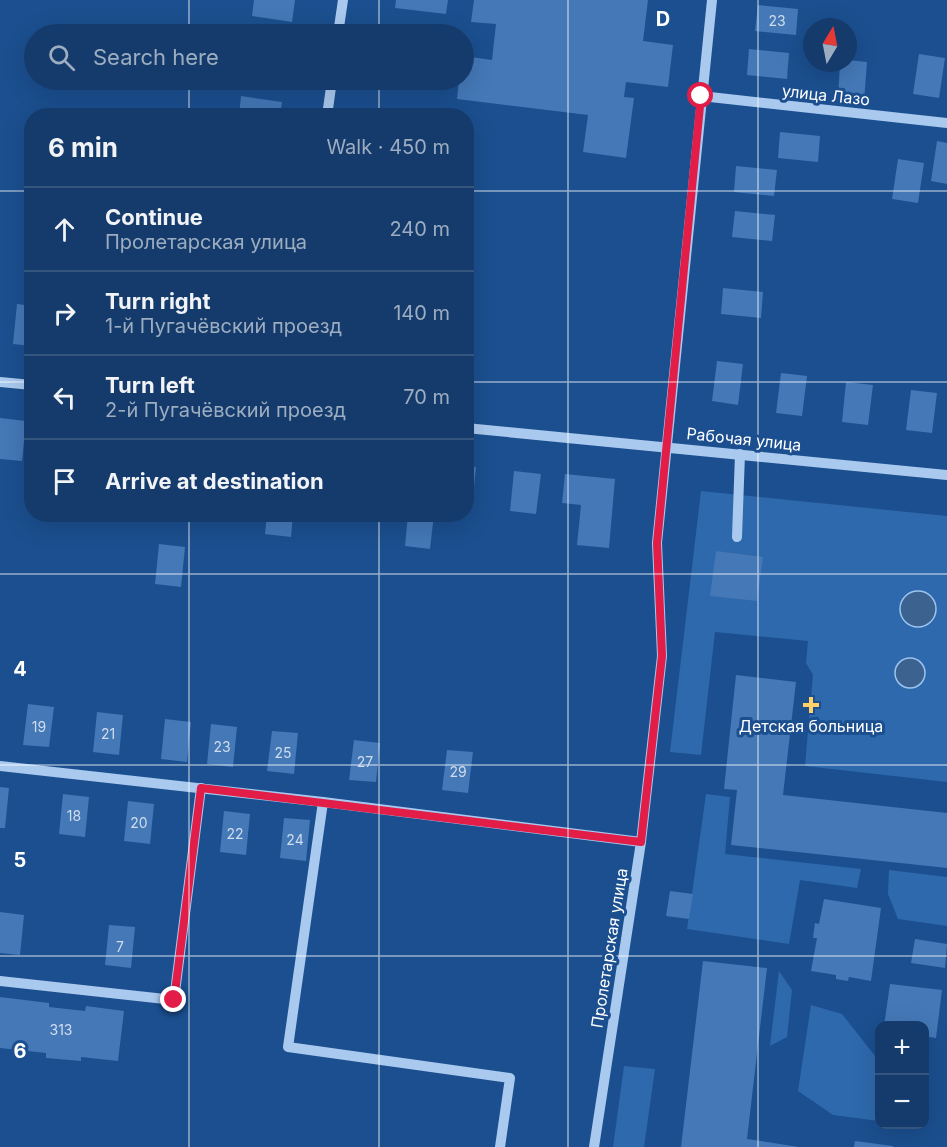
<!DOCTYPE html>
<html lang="en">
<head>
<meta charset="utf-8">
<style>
	body { margin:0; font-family:Inter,sans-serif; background:#1d4271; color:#f1f3f6 }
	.controls { position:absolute; right:18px; bottom:18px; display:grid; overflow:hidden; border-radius:12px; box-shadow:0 6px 24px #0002 }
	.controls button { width:54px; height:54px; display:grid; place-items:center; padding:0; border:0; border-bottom:2px solid #33557e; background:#143b6b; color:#f1f3f6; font:30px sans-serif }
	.compass { position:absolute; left:803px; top:18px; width:54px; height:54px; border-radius:50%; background:#143b6b; box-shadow:0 6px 24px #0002; rotate:10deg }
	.stop { position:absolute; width:18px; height:18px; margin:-14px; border:4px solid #e11d48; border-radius:50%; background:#fff }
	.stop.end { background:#e11d48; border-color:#fff; box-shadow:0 2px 6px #0008 }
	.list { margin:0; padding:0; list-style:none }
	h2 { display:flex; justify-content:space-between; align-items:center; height:78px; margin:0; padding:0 24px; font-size:26px }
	h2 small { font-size:20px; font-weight:400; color:#9dadc1 }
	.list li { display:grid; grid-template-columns:39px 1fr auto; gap:18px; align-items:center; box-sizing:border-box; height:84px; padding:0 24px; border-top:2px solid #33557e }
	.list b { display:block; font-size:22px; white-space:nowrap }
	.list p { margin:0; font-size:20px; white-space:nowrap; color:#9dadc1 }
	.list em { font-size:20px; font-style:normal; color:#9dadc1 }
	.icon { flex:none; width:33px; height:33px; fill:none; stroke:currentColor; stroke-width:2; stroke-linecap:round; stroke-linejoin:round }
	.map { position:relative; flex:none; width:947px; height:1147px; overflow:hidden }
	.search { position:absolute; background:#143b6b; box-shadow:0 6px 24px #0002; left:24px; top:24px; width:450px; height:66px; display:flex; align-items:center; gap:15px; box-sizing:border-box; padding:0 21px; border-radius:33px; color:#9dadc1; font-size:22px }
	.panel { position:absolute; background:#143b6b; box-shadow:0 6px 24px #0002; left:24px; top:108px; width:450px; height:414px; border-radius:24px }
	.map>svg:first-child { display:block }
	.green { fill:#2e69ad }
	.water { fill:#3c6290; stroke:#9cc4f0; stroke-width:1.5 }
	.building { fill:#4478b7 }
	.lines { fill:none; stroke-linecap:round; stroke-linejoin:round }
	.minor { stroke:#a9c9ee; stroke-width:10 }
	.route { stroke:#e11d48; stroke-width:8 }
	.grid { fill:none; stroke:#fff; stroke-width:1.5; stroke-opacity:0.55 }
	.poi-dot { fill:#ffd166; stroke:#1b4f8f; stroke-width:2 }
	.labels { text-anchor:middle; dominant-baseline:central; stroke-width:6; stroke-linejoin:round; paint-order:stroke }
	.number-label { font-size:14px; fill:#d0dded }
	.street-label { font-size:16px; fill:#fff; stroke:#1b4f8f }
	.poi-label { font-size:16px; fill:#fff; stroke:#1b4f8f }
	.grid-label { font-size:20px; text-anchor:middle; font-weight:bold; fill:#fff; stroke:#1b4f8f; stroke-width:6; stroke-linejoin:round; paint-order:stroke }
</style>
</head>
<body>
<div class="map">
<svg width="947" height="1147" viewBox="0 0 947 1147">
	<rect width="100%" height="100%" fill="#1b4f8f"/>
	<g class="green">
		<polygon points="701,491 947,516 947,782 805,766 813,675 806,663 808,641 715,632 701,755 670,752"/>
		<polygon points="706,794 730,797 725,854 861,869 857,888 800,880 789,944 687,929"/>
		<polygon points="889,870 947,877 947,926 898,919 888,894"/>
		<polygon points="779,971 792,990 787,1037 770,1046"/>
		<polygon points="811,1005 842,1014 879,1061 879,1121 833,1115 798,1091"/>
		<polygon points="624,1066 655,1069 644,1147 613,1147"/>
	</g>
	<g class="water">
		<circle cx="918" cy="609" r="18"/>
		<circle cx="910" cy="673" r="15"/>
	</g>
	<g class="building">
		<polygon points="254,0 295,0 292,22 252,16"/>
		<polygon points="396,0 448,0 446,14 395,8"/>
		<polygon points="474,0 648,0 643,41 673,45 668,87 626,82 624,97 634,98 626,158 583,152 588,115 457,99 459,80 464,80 464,56 492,60 496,24 471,22"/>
		<polygon points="758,5 798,9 796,35 755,31"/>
		<polygon points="749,49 789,53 787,79 747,75"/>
		<polygon points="919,54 945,58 939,98 913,94"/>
		<polygon points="848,60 867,62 864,102 838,100 840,63 848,63"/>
		<polygon points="241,96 282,102 280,116 239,116"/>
		<polygon points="780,132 820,136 818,162 778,158"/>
		<polygon points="937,141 947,143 947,184 931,181"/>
		<polygon points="898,159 924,163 918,203 892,199"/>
		<polygon points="736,166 777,170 774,196 734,192"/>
		<polygon points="735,211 775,215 772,241 732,237"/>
		<polygon points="723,288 763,292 761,318 721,314"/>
		<polygon points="17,304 32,306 32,346 13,344"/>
		<polygon points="717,361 743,364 738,405 712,401"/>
		<polygon points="781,373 807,376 802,416 776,413"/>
		<polygon points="846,382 873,385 868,425 842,422"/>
		<polygon points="911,390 937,393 932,433 906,430"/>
		<polygon points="0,418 26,421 22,461 0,459"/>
		<polygon points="466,466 476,467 472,507 466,507"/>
		<polygon points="514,471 541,474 536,514 510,511"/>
		<polygon points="565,474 615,479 609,548 577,545 581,505 562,503"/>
		<polygon points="267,514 293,514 291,537 265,534"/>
		<polygon points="408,514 434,514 430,549 405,546"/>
		<polygon points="159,544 185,547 181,587 155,584"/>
		<polygon points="716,551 763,557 757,601 710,596"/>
		<polygon points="736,675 796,682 783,795 947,813 947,868 731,845 737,790 724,789"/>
		<polygon points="28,704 54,707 49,747 23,745"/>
		<polygon points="97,712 123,715 119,755 93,752"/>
		<polygon points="165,719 191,722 187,762 161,759"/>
		<polygon points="211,724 237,727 233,767 207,764"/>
		<polygon points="272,731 298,733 294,774 267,771"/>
		<polygon points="354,740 380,743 376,782 349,780"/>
		<polygon points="447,750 473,752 468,793 442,790"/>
		<polygon points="0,787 9,788 5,828 0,828"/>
		<polygon points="63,794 89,797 85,837 59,834"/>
		<polygon points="128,801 154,804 150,844 124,841"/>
		<polygon points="224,811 250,814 246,855 220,852"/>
		<polygon points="284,818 310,820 306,861 280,858"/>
		<polygon points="670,891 693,894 689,919 666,916"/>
		<polygon points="824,899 881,908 871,981 849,977 848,981 836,979 836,975 811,971 817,938 813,938 815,923 819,924"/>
		<polygon points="0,912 24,915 20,955 0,953"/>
		<polygon points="109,925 135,927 131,968 105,965"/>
		<polygon points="915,939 947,944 945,968 911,963"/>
		<polygon points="703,961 767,968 747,1139 799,1147 681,1147"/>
		<polygon points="890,984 942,990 936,1038 924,1036 924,1026 884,1026"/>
		<polygon points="0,997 49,1003 49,1007 85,1011 86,1006 124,1011 118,1061 81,1057 81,1061 46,1058 46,1053 0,1048"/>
		<polygon points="855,1141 893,1146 893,1147 854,1147"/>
	</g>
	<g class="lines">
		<g class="minor">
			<polyline points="338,34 343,0"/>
			<polyline points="701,96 947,123"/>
			<polyline points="327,116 332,80"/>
			<polyline points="0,382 32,385"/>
			<polyline points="466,428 947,475"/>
			<polyline points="737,537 740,454"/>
			<polyline points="0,766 323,802 641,842"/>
			<polyline points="323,802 288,1047 510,1078 500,1147"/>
			<polyline points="0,981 174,1000 201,788"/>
			<polyline points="594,1147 641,842 662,656 657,543 712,0"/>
		</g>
	</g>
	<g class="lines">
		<polyline class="route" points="174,1000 201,788 641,842 662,656 657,543 701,96"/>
	</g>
	<path class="grid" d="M189 0V34M379 0V34M568 0V1147M758 0V1147M189 80V116M379 80V116M0 191H32M466 191H947M0 382H32M466 382H947M189 514V1147M379 514V1147M0 574H947M0 765H947M0 956H947"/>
	<path class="poi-dot" d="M808 696h6v6h6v6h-6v6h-6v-6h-6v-6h6z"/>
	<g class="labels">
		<g class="number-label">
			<text x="777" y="20">23</text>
			<text x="39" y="726">19</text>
			<text x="108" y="733">21</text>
			<text x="222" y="746">23</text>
			<text x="283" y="752">25</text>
			<text x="365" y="761">27</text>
			<text x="458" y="771">29</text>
			<text x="74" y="815">18</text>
			<text x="139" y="822">20</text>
			<text x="235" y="833">22</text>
			<text x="295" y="839">24</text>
			<text x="120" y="946">7</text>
			<text x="61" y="1029">313</text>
		</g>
		<g class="street-label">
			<text transform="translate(826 95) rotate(6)">улица Лазо</text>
			<text transform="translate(744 439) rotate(6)">Рабочая улица</text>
			<text transform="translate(609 948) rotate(-81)">Пролетарская улица</text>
		</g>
		<g class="poi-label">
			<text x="811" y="726">Детская больница</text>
		</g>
	</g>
	<g class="grid-label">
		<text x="663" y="26">D</text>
		<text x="20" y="676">4</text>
		<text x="20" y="867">5</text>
		<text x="20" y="1058">6</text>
	</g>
</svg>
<div class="controls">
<button>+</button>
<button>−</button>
</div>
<svg class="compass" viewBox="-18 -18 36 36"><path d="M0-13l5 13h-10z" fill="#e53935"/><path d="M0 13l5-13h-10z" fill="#9dadc1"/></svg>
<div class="stop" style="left:701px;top:96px"></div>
<div class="stop end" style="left:174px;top:1000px"></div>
<div class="search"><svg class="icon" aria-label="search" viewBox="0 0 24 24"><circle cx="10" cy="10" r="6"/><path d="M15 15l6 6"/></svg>Search here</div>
<section class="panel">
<h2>6 min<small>Walk · 450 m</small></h2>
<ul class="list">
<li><svg class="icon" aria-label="ahead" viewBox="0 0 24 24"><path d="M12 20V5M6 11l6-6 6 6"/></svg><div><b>Continue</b><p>Пролетарская улица</p></div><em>240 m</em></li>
<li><svg class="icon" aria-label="right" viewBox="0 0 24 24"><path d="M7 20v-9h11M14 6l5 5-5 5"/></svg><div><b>Turn right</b><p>1-й Пугачёвский проезд</p></div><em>140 m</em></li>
<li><svg class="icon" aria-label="left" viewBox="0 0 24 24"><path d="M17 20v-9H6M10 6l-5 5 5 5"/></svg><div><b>Turn left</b><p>2-й Пугачёвский проезд</p></div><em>70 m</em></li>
<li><svg class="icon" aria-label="arrive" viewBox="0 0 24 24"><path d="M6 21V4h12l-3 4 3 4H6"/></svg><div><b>Arrive at destination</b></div></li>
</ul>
</section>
</div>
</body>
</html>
